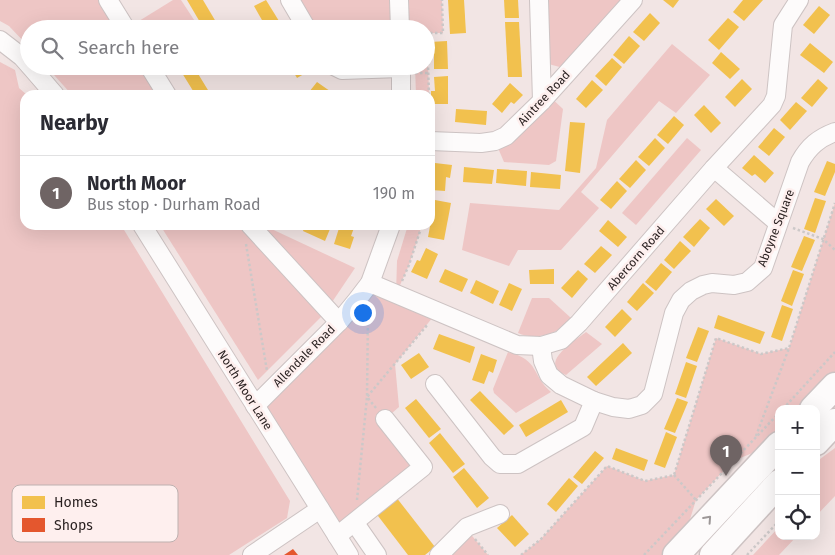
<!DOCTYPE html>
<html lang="en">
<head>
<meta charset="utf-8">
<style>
	body { margin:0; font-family:"Fira Sans",sans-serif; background:#f2f2f3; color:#2b2b33 }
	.controls { position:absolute; right:15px; bottom:15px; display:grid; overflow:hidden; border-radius:10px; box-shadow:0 5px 20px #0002 }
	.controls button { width:45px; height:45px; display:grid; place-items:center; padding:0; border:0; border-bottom:1px solid #e1e1e2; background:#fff; color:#2b2b33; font:25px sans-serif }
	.you { position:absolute; left:362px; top:312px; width:18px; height:18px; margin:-12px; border:4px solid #fff; border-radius:50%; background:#1a73e8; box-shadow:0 0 0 8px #1a73e833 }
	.badge { display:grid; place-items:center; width:32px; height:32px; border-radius:50%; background:#6f6464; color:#fff; font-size:16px; font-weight:700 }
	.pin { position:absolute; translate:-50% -41px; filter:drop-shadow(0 1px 2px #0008) }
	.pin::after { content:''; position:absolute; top:26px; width:18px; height:15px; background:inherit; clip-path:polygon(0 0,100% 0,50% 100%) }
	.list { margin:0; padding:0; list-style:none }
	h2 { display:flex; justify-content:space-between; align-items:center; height:65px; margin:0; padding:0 20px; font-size:21px }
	h2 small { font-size:16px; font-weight:400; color:#7c7c81 }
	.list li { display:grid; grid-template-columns:32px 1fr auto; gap:15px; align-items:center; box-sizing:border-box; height:75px; padding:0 20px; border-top:1px solid #e1e1e2 }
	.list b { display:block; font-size:19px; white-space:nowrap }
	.list p { margin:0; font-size:16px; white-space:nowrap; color:#7c7c81 }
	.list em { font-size:16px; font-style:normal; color:#7c7c81 }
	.icon { flex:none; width:28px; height:28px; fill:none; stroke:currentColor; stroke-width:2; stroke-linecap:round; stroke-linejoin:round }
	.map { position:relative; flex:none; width:835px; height:555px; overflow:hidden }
	.search { position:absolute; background:#fff; box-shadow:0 5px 20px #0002; left:20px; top:20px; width:415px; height:55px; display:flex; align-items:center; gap:12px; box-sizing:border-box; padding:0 18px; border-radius:28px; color:#7c7c81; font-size:19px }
	.panel { position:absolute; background:#fff; box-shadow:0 5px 20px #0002; left:20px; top:90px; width:415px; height:140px; border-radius:15px }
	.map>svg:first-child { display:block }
	.green { fill:#eec6c5 }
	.homes { fill:#f2c14e }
	.shops { fill:#e4572e }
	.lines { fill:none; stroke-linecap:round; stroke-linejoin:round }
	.minor-casing { stroke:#cdc3c3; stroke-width:20 }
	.highway-casing { stroke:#cdc3c3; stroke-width:29 }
	.path { stroke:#ccc8c8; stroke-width:2.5; stroke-dasharray:2.5 2.5; stroke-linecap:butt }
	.minor { stroke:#fdfbfb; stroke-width:18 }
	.highway { stroke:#fdfbfb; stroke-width:26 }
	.oneway { stroke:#9d9898 }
	.labels { text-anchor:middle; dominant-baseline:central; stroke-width:5; stroke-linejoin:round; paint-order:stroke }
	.street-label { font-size:12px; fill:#281f1f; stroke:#feefee }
	.key { fill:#feefee; stroke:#beb1b0; stroke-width:1 }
	.key-label { font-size:14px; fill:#281f1f }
</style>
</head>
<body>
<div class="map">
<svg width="835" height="555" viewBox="0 0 835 555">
	<rect width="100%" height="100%" fill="#f2e5e4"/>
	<g class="green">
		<polygon points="0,0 108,0 126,29 29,29 29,47 9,26 0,21"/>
		<polygon points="173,0 181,0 200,29 126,29"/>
		<polygon points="301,0 442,0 443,33 427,33 429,95 416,95 415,66 426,66 426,29 307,29 291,1"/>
		<polygon points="539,0 633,0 571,70 541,62"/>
		<polygon points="672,44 710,75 676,113 659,101 581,192 599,208 561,250 518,250 509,266 462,250 470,203 559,210 596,168 607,120"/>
		<polygon points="0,62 15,70 19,88 27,95 25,95 25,225 121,225 290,501 287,518 229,555 0,555"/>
		<polygon points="46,66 149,66 167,95 72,95"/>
		<polygon points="548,95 563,109 556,161 549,165 504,162 495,141"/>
		<polygon points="687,138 701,150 636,225 622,213"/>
		<polygon points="835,203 835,376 804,409 779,409 779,435 767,447 733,461 696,500 686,532 665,555 521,555 541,539 607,466 645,481 674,475 716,338 761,354 789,348"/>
		<polygon points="160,225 263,225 355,268 324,314 258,380"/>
		<polygon points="408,225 422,225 409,265 396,294 437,312 395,364 399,407 385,419 423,467 337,536 255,406 370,283 396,294 397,261"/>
		<path d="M532 298H549L571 318C561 334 535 341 518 333Z"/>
		<path d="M586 332 602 344 566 375C537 363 575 341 586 332Z"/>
		<path d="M508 352C540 360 531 375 551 392L516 413 494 393 493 389Z"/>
		<polygon points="835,448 835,496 816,516 816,462"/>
		<polygon points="779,527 779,536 797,536 779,555 753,555"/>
		<polygon points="468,531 488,555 443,555"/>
	</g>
	<g class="homes">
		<polygon points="187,0 203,0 219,27 215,29 204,29"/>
		<polygon points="266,0 279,21 283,29 267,29 254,6"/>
		<polygon points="448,0 464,0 466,33 450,34"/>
		<polygon points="504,0 518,0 519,18 505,18"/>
		<polygon points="663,0 679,0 673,8"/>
		<polygon points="743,0 763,0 744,21 733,12"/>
		<polygon points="819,6 830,15 814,34 803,25"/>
		<polygon points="650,13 660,23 644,41 633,32"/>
		<polygon points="728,18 739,27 719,50 708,40"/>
		<polygon points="505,22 519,22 522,77 508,77"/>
		<polygon points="629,36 640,46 624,64 613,55"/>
		<polygon points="447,41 448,69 434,69 434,55 430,55 430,42"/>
		<polygon points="810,43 833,62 824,73 800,55"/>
		<polygon points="721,52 740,69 730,79 712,63"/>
		<polygon points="612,58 622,67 606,86 595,76"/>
		<polygon points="194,66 200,77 211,95 195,94 182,73"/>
		<polygon points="290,66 306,66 309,71 297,78"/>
		<polygon points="448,76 448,104 431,104 431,91 435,91 434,77"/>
		<polygon points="742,79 752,89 735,107 725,97"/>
		<polygon points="818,79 828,88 812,107 801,98"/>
		<polygon points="592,80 603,90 586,108 576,99"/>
		<polygon points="317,82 327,89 336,95 313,95 309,92"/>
		<polygon points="510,83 523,95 514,104 511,102 502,113 492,104"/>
		<polygon points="796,102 807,111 790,130 780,120"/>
		<polygon points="704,105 721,123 711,133 694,115"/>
		<polygon points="456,109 487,111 486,125 455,122"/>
		<polygon points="674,116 684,125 668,144 657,135"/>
		<polygon points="570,122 585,123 580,173 565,171"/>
		<polygon points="774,128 785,137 769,156 758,147"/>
		<polygon points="655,138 665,148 649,166 638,157"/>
		<polygon points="754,155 774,173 765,183 755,174 752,176 742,168"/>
		<polygon points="636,160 646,170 630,188 619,179"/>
		<polygon points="827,161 835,164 835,172 825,196 814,192"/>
		<polygon points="435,163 452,165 450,178 446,177 445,191 431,190"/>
		<polygon points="464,167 494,170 492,184 463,182"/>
		<polygon points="497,169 527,171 526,186 496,183"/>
		<polygon points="531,172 561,175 560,189 530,187"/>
		<polygon points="617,181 627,191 611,209 600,200"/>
		<polygon points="815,198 826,201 815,233 804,229"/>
		<polygon points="716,199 734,216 724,226 706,209"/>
		<polygon points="435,200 451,203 444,240 428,237"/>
		<polygon points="700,219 710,228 694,247 683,237"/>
		<polygon points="608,220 627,237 618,247 599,231"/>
		<polygon points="305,225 323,225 330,229 325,241 303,231"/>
		<polygon points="340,225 355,225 351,236 354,237 350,249 334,244"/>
		<polygon points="804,236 815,240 802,271 791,267"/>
		<polygon points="680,241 691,251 674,269 664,260"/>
		<polygon points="601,246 612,255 595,273 584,264"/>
		<polygon points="426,248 438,254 427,279 411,272 417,260 420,261"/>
		<polygon points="661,263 672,272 656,291 645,282"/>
		<polygon points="445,269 468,279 462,292 439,282"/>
		<polygon points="554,269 554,284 530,284 529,270"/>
		<polygon points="578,270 588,279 572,298 561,288"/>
		<polygon points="793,270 804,274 792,306 781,301"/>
		<polygon points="476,280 499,291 493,304 470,293"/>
		<polygon points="509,283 522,289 512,311 499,305"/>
		<polygon points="643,283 654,293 637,311 627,302"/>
		<polygon points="782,305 793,309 782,341 771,337"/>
		<polygon points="622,309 632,319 615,337 605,327"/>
		<polygon points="718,315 765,332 760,344 714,328"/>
		<polygon points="698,327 709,331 697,362 686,358"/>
		<polygon points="439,334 475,347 470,363 433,349"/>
		<polygon points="623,343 632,353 596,386 587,377"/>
		<polygon points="419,353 429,367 411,379 401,365"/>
		<polygon points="481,354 497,360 493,373 489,371 484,384 472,380"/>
		<polygon points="686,362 697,366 686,398 675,394"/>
		<polygon points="480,391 514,426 504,435 470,400"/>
		<polygon points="677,398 688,402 675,433 664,429"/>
		<polygon points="416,399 441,429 429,438 405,408"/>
		<polygon points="561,400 568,412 526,437 519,425"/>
		<polygon points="666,432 677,437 665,468 654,464"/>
		<polygon points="440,433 465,464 453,473 429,443"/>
		<polygon points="616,448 648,460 644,471 612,459"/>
		<polygon points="595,451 604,458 582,484 573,477"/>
		<polygon points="464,468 489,498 477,508 453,477"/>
		<polygon points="569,478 578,486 556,512 547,504"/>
		<polygon points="396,497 435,547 425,555 408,555 375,512"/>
		<polygon points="512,515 529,534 515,547 497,528"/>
	</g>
	<polygon class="shops" points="293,549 298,555 284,555"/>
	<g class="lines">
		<defs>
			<g id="minor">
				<polyline points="108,0 126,29"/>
				<polyline points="290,0 307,29"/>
				<polyline points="399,0 400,29"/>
				<polyline points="539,0 542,101"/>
				<polyline points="0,40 22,57 29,65"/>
				<polyline points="30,66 55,95"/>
				<polyline points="149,66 167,95"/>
				<polyline points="334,66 342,70 401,68"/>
				<polyline points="401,66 401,95"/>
				<polyline points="430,141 481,143 495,141 506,136 542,101 633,0"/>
				<polyline points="714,168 778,223"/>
				<polyline points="142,225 349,555"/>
				<polyline points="250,225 339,322"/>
				<polyline points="370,283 517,345 541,346 561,340 579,323 714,168 772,105 776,96 783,25 799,0"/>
				<path d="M541 346 543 361 549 375 561 385 594 401 613 407 629 409 642 405 653 394 674 313 681 300 691 291 703 285 712 283 734 285 747 282 763 268 800 162C809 146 819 138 835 132"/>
				<polyline points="435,384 492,457 500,464 518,464 583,427 594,401"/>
				<polyline points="255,406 339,322 357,300 370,283 391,225"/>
				<polyline points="359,529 377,555"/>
				<polyline points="337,536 423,467 385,419"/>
				<polyline points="252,555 320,509"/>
				<polyline points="439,555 467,527 500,514"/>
			</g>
			<g id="highway">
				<polyline points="813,409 835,386"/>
				<polyline points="816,442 835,422"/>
				<polyline points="676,555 779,445"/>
				<polyline points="713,555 779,483"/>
			</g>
		</defs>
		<use href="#minor" class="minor-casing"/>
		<use href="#highway" class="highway-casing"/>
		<g class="path">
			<polyline points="415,73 429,73"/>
			<polyline points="429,95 427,33 443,33 442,0"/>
			<polyline points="430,111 430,115"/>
			<polyline points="793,228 823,239 835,250"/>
			<polyline points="246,244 267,371"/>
			<polyline points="402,281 409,265 422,225"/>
			<polyline points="376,408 367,397 428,324"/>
			<polyline points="783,409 835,352"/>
			<polyline points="756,436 789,348"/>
			<polyline points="674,475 696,500"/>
			<polyline points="357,500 367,397 368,311"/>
			<polyline points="475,539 488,555"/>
			<polyline points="521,555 541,539 607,466 645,481 674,475 716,338 761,354 789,348 835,203"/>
			<polyline points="644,555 779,413"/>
			<polyline points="747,555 779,521"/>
		</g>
		<use href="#minor" class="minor"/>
		<use href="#highway" class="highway"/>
	</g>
	<defs><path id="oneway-chevron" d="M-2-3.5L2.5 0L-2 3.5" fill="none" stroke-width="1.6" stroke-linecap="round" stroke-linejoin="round" transform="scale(1.25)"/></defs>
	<use class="oneway" href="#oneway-chevron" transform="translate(708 519) rotate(-48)"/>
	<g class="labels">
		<g class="street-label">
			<text transform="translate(544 98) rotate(-47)">Aintree Road</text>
			<text transform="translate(776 228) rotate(-69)">Aboyne Square</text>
			<text transform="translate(636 258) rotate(-49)">Abercorn Road</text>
			<text transform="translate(304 356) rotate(-45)">Allendale Road</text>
			<text transform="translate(245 390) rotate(58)">North Moor Lane</text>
		</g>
	</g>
	<rect x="12" y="485" width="166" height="57" rx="8" class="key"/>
	<rect x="22" y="496" width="23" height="13" fill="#f2c14e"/>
	<rect x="22" y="518" width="23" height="14" fill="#e4572e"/>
	<g class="key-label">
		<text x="54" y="507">Homes</text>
		<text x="54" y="530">Shops</text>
	</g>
</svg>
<div class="controls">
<button>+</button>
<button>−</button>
<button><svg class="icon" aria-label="locate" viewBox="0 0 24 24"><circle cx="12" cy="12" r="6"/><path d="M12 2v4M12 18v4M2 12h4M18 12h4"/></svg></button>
</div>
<div class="you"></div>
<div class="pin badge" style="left:726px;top:476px">1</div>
<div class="search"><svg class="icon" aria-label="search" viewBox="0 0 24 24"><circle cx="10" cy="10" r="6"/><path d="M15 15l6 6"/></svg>Search here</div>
<section class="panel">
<h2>Nearby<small></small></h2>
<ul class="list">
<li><span class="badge">1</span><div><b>North Moor</b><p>Bus stop · Durham Road</p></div><em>190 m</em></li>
</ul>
</section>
</div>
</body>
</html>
